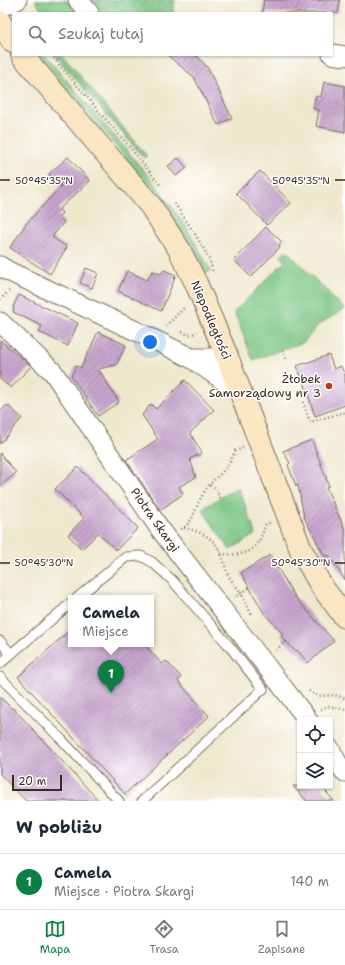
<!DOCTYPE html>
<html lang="pl">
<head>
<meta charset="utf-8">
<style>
	body { margin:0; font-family:"Shantell Sans",sans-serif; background:#f2f2f3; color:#1f2937 }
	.controls { position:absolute; right:12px; bottom:12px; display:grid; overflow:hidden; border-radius:0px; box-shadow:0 1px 3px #0004 }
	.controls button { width:36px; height:36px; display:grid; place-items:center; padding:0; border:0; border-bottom:1px solid #e0e1e3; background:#fff; color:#1f2937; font:20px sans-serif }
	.scale { position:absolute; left:12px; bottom:10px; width:50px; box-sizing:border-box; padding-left:4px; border:2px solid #3b2a1e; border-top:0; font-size:11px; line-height:14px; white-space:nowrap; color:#3b2a1e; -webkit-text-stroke:3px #fff; paint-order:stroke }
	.you { position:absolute; left:150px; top:342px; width:14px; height:14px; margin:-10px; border:3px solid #fff; border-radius:50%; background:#1a73e8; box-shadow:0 0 0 6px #1a73e833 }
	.badge { display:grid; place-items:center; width:26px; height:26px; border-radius:50%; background:#0b8043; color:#fff; font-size:13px; font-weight:700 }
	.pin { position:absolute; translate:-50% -33px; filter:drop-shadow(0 1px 2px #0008) }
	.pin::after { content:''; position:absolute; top:21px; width:14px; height:12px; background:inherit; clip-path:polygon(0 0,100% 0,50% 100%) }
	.popup { position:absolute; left:68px; top:595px; width:86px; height:52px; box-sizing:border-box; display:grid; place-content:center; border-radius:0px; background:#fff; filter:drop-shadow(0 1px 3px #0005); font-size:13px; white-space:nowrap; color:#747a83 }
	.popup b { font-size:15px; color:#1f2937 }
	.popup::after { content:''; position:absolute; left:50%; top:100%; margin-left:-8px; border:8px solid transparent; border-top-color:#fff }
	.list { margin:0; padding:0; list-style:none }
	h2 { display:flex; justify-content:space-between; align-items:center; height:52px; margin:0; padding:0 16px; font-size:17px }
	h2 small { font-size:13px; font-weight:400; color:#747a83 }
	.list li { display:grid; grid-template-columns:26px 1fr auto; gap:12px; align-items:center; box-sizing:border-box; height:56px; padding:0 16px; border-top:1px solid #e0e1e3 }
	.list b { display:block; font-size:15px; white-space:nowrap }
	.list p { margin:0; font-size:13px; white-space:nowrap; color:#747a83 }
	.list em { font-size:13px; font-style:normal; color:#747a83 }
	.icon { flex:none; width:22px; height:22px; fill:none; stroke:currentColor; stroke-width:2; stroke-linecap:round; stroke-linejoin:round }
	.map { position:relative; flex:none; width:345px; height:801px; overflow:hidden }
	.search { position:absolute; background:#fff; box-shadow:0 1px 3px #0004; left:12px; right:12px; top:12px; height:44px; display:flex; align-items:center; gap:10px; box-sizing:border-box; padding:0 14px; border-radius:0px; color:#747a83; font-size:15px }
	.sheet { height:108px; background:#fff }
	nav { display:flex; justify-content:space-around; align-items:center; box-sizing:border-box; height:56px; border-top:1px solid #e0e1e3; background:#fff; font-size:11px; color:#747a83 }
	nav a { display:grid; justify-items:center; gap:2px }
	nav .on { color:#0b8043 }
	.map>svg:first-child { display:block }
	.grass { fill:url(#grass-dots); stroke:#5c7851 }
	.park { fill:#7cc684; stroke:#5c7851 }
	.building { fill:url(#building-hatch) }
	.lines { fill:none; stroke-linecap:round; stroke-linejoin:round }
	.lane-casing { stroke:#7a6c5b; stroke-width:11 }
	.street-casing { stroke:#7a6c5b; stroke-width:21 }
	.secondary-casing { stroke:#7a6c5b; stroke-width:24 }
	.path { stroke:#7a6c5b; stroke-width:2.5; stroke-dasharray:1 3; stroke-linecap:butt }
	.lane { stroke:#fff; stroke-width:9 }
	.street { stroke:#fff; stroke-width:19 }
	.secondary { stroke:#fbe6c4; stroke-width:22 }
	.ticks { fill:none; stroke:#3b2a1e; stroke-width:1.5 }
	.poi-dot { fill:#c8321e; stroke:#fff; stroke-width:1.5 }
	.labels { text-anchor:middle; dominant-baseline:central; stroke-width:3; stroke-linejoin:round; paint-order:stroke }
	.street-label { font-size:12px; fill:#3b2a1e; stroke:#fff }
	.poi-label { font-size:12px; fill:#3b2a1e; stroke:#fff; text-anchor:end }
	.ticks-label { font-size:10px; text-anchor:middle; fill:#3b2a1e; stroke:#fff; stroke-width:3; stroke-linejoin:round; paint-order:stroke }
</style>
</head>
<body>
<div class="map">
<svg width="345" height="801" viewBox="0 0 345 801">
	<defs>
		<pattern id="grass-dots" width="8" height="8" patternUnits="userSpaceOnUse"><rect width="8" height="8" fill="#7cc684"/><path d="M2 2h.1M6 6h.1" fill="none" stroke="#67a16b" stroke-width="1.8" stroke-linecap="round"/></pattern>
		<pattern id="building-hatch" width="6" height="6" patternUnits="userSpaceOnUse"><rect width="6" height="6" fill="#c8a6ce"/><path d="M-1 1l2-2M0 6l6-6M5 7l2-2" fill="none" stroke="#a487a7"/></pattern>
	</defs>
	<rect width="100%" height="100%" fill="#fff"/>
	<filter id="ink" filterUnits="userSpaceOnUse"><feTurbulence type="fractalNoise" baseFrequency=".025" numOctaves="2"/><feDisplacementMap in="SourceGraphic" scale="8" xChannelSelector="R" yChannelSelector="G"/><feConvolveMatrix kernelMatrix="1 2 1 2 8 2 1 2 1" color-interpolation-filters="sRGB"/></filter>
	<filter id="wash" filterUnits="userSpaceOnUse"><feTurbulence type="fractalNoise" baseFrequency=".012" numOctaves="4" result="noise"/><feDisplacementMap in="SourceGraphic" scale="16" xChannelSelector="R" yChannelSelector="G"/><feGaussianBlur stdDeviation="0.9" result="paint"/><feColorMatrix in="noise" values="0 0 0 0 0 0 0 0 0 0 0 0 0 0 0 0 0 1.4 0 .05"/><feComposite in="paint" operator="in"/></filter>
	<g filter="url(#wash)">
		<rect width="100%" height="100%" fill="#eee8cd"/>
		<g class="grass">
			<polygon points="35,0 66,0 72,5 78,13 43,13"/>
			<polygon points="89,0 175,0 173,13 96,13"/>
			<path d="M37 55H45L153 181 187 228 211 271 205 274C162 192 97 125 37 55Z"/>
			<polygon points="55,55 63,55 147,156 144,158"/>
		</g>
		<g class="park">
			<polygon points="286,250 345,309 318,325 304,342 253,360 234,312 285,261 281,256"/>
			<polygon points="238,487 256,534 230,550 202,509"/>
		</g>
		<g id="blocks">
			<g class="building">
				<polygon points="264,0 340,0 338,13 262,13"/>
				<polygon points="167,55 196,55 207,67 232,118 218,125 194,77"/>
				<polygon points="324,82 345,86 345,132 316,126 319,110 313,108 316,96 321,97"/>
				<polygon points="68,157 90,181 59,209 62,213 58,217 64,222 52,237 67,247 50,274 10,248 26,224 61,186 49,174"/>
				<polygon points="178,158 187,168 176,176 168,166"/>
				<polygon points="260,171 291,203 267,225 236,193"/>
				<polygon points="266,227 282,242 279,245 280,247 251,277 234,260"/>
				<polygon points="86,268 98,273 92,288 80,283"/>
				<polygon points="164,270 176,275 161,311 118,291 127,271 147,280 152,271 161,274"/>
				<polygon points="19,295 78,323 68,346 39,332 42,326 13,312 14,309 13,307"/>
				<polygon points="98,332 126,345 116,365 98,369 119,402 98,416 71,376 76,366 81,368"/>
				<polygon points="0,340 31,366 11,388 0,379"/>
				<polygon points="329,355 334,369 341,366 345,376 345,405 315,416 304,382 303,382 297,366"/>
				<polygon points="185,380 214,410 190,433 202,453 190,459 196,477 179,487 183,494 160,510 126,460 158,439 142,415 151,404 156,409"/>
				<polygon points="7,405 22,418 0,444 0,412"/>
				<polygon points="312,440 329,486 326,487 345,530 345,580 329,555 325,557 304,517 298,485 296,486 288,465 290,463 283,451"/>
				<polygon points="0,453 16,473 0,486"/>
				<polygon points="78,467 138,528 116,550 98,533 82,549 68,535 84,518 55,489"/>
				<polygon points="270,555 295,597 334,641 308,663 297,650 295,651 281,636 283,634 264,613 241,573"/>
				<polygon points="71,629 71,644 144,644 162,664 166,661 181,677 178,681 209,716 125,794 18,677"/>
				<polygon points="0,697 12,709 13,708 99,801 26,801 0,774"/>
				<polygon points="293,786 321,786 334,801 307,801"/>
			</g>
		</g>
	</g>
	<g filter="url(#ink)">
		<use href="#blocks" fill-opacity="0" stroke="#7a6c5b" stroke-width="1"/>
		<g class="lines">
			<defs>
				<g id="lane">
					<polyline points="77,598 126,557 141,556 152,562 172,580 230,647 263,689 142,801"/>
					<polyline points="0,641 11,654 71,603"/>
					<polyline points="0,664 11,654"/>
					<polyline points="0,677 62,740 119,801"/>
				</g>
				<g id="street">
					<polyline points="78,0 89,13"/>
					<polyline points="0,8 17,0"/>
					<polyline points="332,54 345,56"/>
					<polyline points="0,266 8,271 153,339 191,358 214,358 226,354"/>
					<polyline points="0,322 53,372 160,529 308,720"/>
					<polyline points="191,358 241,393"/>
					<polyline points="330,749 338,764 345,772"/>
				</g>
				<g id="secondary">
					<polyline points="0,22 13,42"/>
					<polyline points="22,55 150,205 179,249 196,283 226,354 301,550 322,587 345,617"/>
				</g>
			</defs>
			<use href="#lane" class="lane-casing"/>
			<use href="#street" class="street-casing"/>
			<use href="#secondary" class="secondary-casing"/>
			<g class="path">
				<polyline points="51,55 128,145 161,186"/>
				<path d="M175 204C183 216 215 261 212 272"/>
				<polyline points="0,300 9,291"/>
				<polyline points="166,326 185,307"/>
				<polyline points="182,332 189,335 196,333 197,332"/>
				<polyline points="283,350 286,359"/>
				<polyline points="303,402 310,422 345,412"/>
				<polyline points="210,485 215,488 220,498"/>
				<path d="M184 528C200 531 215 538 221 554 224 561 225 568 228 575 232 582 237 587 241 593L234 598"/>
				<path d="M181 529C194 523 195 507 202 496 208 484 216 479 224 470 229 465 232 458 235 451L243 448"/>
				<path d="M221 554C235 555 250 556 258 542 262 537 263 530 266 524L272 522"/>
				<polyline points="249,588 241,593 252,616"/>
				<polyline points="276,650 286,641"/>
				<polyline points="309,691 318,696 334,695 345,698"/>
				<polyline points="321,709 328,706 345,709"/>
			</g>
			<use href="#lane" class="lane"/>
			<use href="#street" class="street"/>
			<use href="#secondary" class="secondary"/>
		</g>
	</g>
	<path class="ticks" d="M0 180H10M335 180H345M0 563H10M335 563H345"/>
	<circle class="poi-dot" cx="329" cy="386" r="4"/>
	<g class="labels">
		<g class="street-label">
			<text transform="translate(211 320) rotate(67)">Niepodległości</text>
			<text transform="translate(155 520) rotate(55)">Piotra Skargi</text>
		</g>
		<g class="poi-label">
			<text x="321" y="379">Żłobek<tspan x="321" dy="14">Samorządowy nr 3</tspan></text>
		</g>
	</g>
	<g class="ticks-label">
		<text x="44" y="184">50°45'35"N</text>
		<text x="301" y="184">50°45'35"N</text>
		<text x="44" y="566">50°45'30"N</text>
		<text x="301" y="566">50°45'30"N</text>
	</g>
</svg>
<div class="controls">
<button><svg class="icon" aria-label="locate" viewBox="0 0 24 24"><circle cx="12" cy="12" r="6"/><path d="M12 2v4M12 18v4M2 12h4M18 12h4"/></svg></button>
<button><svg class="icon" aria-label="layers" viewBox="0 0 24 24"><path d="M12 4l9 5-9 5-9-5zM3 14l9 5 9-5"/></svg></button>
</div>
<div class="scale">20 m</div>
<div class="you"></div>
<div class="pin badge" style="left:111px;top:693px">1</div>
<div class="popup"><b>Camela</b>Miejsce</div>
<div class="search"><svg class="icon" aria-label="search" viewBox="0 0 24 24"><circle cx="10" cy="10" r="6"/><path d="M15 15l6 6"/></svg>Szukaj tutaj</div>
</div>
<section class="sheet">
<h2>W pobliżu<small></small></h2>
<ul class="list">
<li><span class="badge">1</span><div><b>Camela</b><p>Miejsce · Piotra Skargi</p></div><em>140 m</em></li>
</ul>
</section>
<nav>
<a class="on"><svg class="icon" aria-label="map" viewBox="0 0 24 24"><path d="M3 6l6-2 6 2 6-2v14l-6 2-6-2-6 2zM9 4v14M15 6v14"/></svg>Mapa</a>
<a><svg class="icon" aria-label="directions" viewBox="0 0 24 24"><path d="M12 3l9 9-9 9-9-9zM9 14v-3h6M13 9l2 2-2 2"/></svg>Trasa</a>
<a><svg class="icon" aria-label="saved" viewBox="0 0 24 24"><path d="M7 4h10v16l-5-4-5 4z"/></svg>Zapisane</a>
</nav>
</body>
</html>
